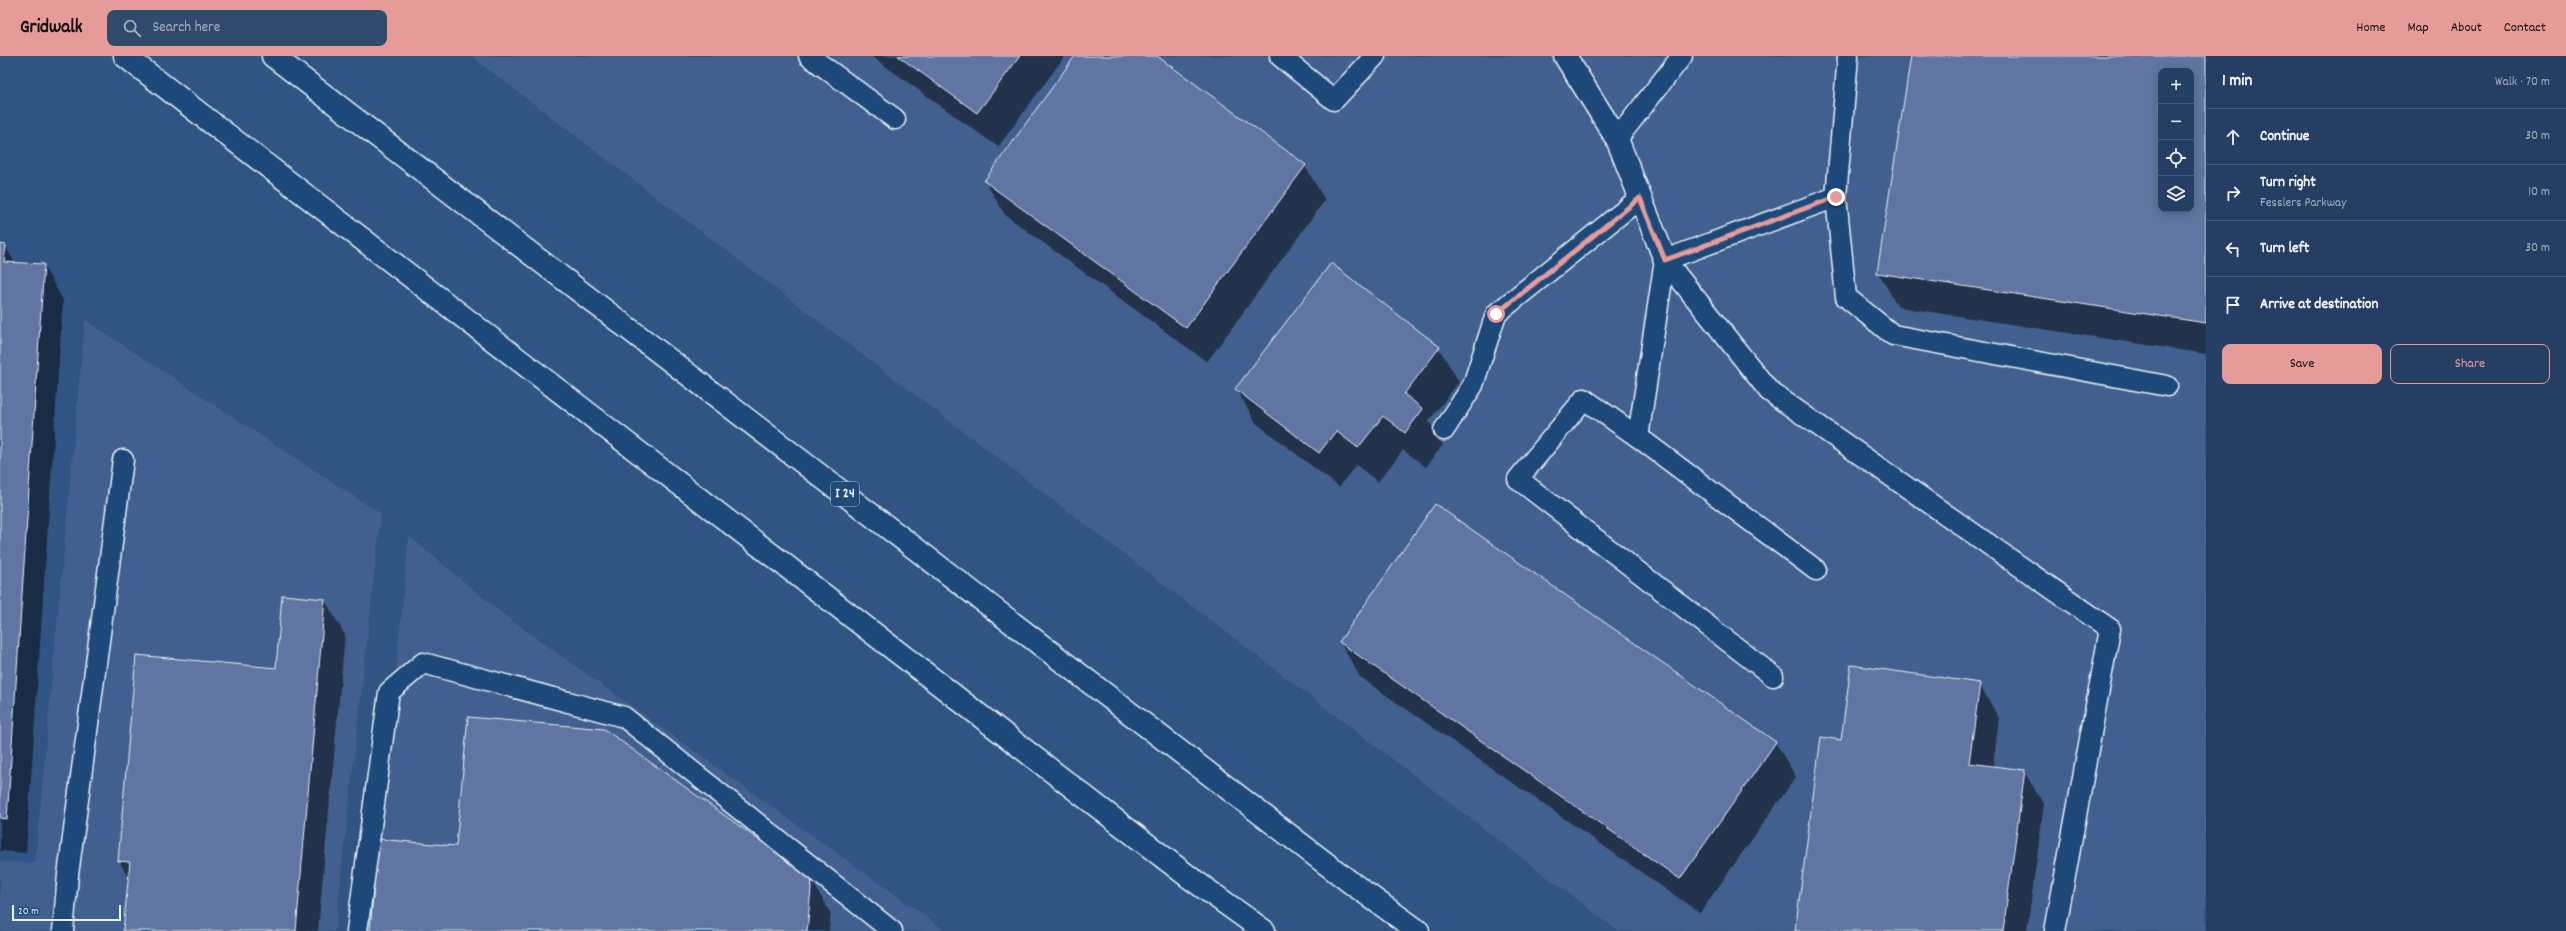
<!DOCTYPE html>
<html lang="en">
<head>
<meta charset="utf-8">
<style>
	body { margin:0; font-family:Dekko,sans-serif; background:#304a6c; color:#f1f3f6 }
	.controls { position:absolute; right:12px; top:12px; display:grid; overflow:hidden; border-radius:8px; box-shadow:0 2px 10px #0003 }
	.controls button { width:36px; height:36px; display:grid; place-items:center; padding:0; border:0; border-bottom:1px solid #415878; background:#243f63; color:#f1f3f6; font:20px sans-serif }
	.scale { position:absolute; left:12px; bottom:10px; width:109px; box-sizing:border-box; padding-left:4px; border:2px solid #e8f1f8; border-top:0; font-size:11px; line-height:14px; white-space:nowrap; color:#e8f1f8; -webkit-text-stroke:3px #1f4a7a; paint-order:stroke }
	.stop { position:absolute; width:12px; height:12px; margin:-9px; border:3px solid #e69b98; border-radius:50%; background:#fff }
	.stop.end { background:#e69b98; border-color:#fff; box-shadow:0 1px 4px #0008 }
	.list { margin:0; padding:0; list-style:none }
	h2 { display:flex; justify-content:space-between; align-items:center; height:52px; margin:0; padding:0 16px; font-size:17px }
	h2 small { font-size:13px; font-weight:400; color:#a3afbe }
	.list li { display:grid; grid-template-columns:26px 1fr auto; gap:12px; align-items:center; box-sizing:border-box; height:56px; padding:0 16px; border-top:1px solid #415878 }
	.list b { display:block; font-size:15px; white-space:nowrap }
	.list p { margin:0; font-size:13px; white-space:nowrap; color:#a3afbe }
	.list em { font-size:13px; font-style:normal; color:#a3afbe }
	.actions { display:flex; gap:8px; padding:12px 16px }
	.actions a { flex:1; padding:9px 0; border:1px solid #e69b98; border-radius:8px; text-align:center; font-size:14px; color:#e69b98 }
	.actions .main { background:#e69b98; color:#111 }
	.icon { flex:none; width:22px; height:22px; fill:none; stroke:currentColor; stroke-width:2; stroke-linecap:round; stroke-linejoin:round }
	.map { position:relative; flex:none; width:2206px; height:875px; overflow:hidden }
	header { display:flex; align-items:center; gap:24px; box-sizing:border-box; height:56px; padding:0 20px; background:#e69b98; color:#111 }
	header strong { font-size:19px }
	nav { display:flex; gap:22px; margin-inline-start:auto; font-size:14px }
	.search { width:280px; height:36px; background:#304a6c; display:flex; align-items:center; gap:10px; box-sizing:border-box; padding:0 14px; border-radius:8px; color:#a3afbe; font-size:15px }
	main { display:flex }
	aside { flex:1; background:#243f63 }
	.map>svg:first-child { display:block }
	.built { fill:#42618f; fill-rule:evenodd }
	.shadow { fill:#0007; fill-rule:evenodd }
	.building { fill:#6174a1; stroke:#e8f1f8; fill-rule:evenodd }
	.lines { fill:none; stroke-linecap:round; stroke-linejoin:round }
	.lane-casing { stroke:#e8f1f8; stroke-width:23 }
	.street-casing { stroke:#e8f1f8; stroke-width:25 }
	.highway-casing { stroke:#e8f1f8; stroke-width:25 }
	.lane { stroke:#1f4a7a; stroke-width:20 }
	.street { stroke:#1f4a7a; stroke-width:22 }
	.highway { stroke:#1f4a7a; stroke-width:22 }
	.route { stroke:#e69b98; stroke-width:5 }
	.labels { text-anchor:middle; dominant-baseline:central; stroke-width:3.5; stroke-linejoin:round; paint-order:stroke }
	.shield { fill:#1f4a7a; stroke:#acbfd2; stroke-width:1 }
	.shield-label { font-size:14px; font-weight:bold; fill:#e8f1f8 }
</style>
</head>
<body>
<header>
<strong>Gridwalk</strong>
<div class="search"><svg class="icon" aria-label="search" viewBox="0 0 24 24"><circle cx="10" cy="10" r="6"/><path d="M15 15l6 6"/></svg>Search here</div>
<nav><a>Home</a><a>Map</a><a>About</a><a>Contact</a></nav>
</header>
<main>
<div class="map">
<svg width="2206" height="875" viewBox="0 0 2206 875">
	<rect width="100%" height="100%" fill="#305484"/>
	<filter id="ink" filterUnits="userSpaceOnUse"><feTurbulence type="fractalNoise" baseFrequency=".025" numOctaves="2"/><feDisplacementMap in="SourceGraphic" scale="8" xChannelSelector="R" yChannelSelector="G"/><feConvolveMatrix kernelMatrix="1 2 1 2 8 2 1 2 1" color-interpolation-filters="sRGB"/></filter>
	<g filter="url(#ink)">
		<g class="built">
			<path d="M471 0H2206V875H1618ZM2161 15H2191V153H2161Z"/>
			<polygon points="85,264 381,458 335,875 0,875 0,806 35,807"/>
			<polygon points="409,480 504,559 946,875 363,875 393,644"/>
		</g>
		<g class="shadow">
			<polygon points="871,0 1065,0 998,91"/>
			<polygon points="1076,0 1155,0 1305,110 1325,144 1207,306 1005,159 985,125"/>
			<path d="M1912 0H2206V298L1898 251 1878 216ZM2161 15H2191V153H2161Z"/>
			<polygon points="0,189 5,190 15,207 43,209 63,244 26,797 0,795"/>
			<polygon points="1439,292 1459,326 1429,365 1443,389 1426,411 1403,394 1378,426 1356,409 1339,431 1256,367 1236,333"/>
			<polygon points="1436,450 1776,687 1796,721 1700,857 1360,621 1340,586"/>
			<polygon points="325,544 345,579 318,875 124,875 129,823 119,805 277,613"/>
			<polygon points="1979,628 1999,662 1993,711 2024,715 2044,749 2027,875 1796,875 1841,685"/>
			<polygon points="811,823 831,858 829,875 371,875"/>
		</g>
		<g class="building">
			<polygon points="898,0 1020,0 977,57"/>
			<polygon points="1075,0 1157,0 1306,109 1186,272 984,125"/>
			<path d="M1911 0H2206V267L1877 217ZM2161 15H2191V153H2161Z"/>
			<polygon points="0,188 6,189 4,206 44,208 7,763 0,762"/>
			<polygon points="1331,207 1440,291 1404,338 1423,353 1405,377 1383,360 1358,392 1336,375 1319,397 1235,333"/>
			<polygon points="1435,448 1776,686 1680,823 1339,586"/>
			<polygon points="282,539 325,543 296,875 123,875 130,806 118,805 136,599 276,612"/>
			<polygon points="1851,609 1980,627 1969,707 2025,714 2003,875 1795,875 1821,681 1841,684"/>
			<polygon points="468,661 604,673 812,822 807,875 370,875 378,783 456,790"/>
		</g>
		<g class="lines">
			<defs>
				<g id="lane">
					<polyline points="809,0 895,63"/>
					<polyline points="1280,0 1334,44 1375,0"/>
					<polyline points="1848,0 1836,141 1846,241 1893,279 2167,330"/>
					<polyline points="1617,83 1682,0"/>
					<polyline points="1665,204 1769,335 2110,573 2055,875"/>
					<polyline points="1665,204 1638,381 1584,343 1518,423 1773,620"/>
					<polyline points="1665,204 1836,141"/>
					<polyline points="1444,374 1473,329 1496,258 1640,142"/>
					<polyline points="1638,381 1816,514"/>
					<polyline points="63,875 68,819 123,404"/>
					<polyline points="357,875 389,636 423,607 624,661 892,875"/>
				</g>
				<polyline id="street" points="1565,0 1617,83 1665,204"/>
				<g id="highway">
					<polyline points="125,0 1189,821 1264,875"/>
					<polyline points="273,0 1350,826 1418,875"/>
				</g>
			</defs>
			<use href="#lane" class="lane-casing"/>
			<use href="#street" class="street-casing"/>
			<use href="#highway" class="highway-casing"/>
			<use href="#lane" class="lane"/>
			<use href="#street" class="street"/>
			<use href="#highway" class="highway"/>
		</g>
	</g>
	<g class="lines" filter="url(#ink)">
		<polyline class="route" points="1496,258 1640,142 1665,204 1836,141"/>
	</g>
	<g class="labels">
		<rect class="shield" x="831" y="426" width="28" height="24" rx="3"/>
		<g class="shield-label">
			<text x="845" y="438">I 24</text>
		</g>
	</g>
</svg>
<div class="controls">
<button>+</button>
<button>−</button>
<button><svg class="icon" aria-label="locate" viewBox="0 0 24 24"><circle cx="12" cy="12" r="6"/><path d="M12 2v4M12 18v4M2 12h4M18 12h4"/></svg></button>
<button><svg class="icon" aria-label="layers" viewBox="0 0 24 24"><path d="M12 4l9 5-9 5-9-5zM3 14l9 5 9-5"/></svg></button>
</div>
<div class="scale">20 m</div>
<div class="stop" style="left:1496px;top:258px"></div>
<div class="stop end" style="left:1836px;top:141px"></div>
</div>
<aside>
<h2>1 min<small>Walk · 70 m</small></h2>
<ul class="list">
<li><svg class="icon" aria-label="ahead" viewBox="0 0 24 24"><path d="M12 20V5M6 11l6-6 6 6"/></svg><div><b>Continue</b></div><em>30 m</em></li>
<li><svg class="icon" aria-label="right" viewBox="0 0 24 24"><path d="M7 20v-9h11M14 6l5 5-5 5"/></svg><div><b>Turn right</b><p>Fesslers Parkway</p></div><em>10 m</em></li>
<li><svg class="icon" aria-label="left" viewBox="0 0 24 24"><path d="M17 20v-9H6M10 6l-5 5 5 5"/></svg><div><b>Turn left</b></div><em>30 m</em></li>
<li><svg class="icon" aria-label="arrive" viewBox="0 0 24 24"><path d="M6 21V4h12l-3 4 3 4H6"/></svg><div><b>Arrive at destination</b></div></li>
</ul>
<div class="actions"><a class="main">Save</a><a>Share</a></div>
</aside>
</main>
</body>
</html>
